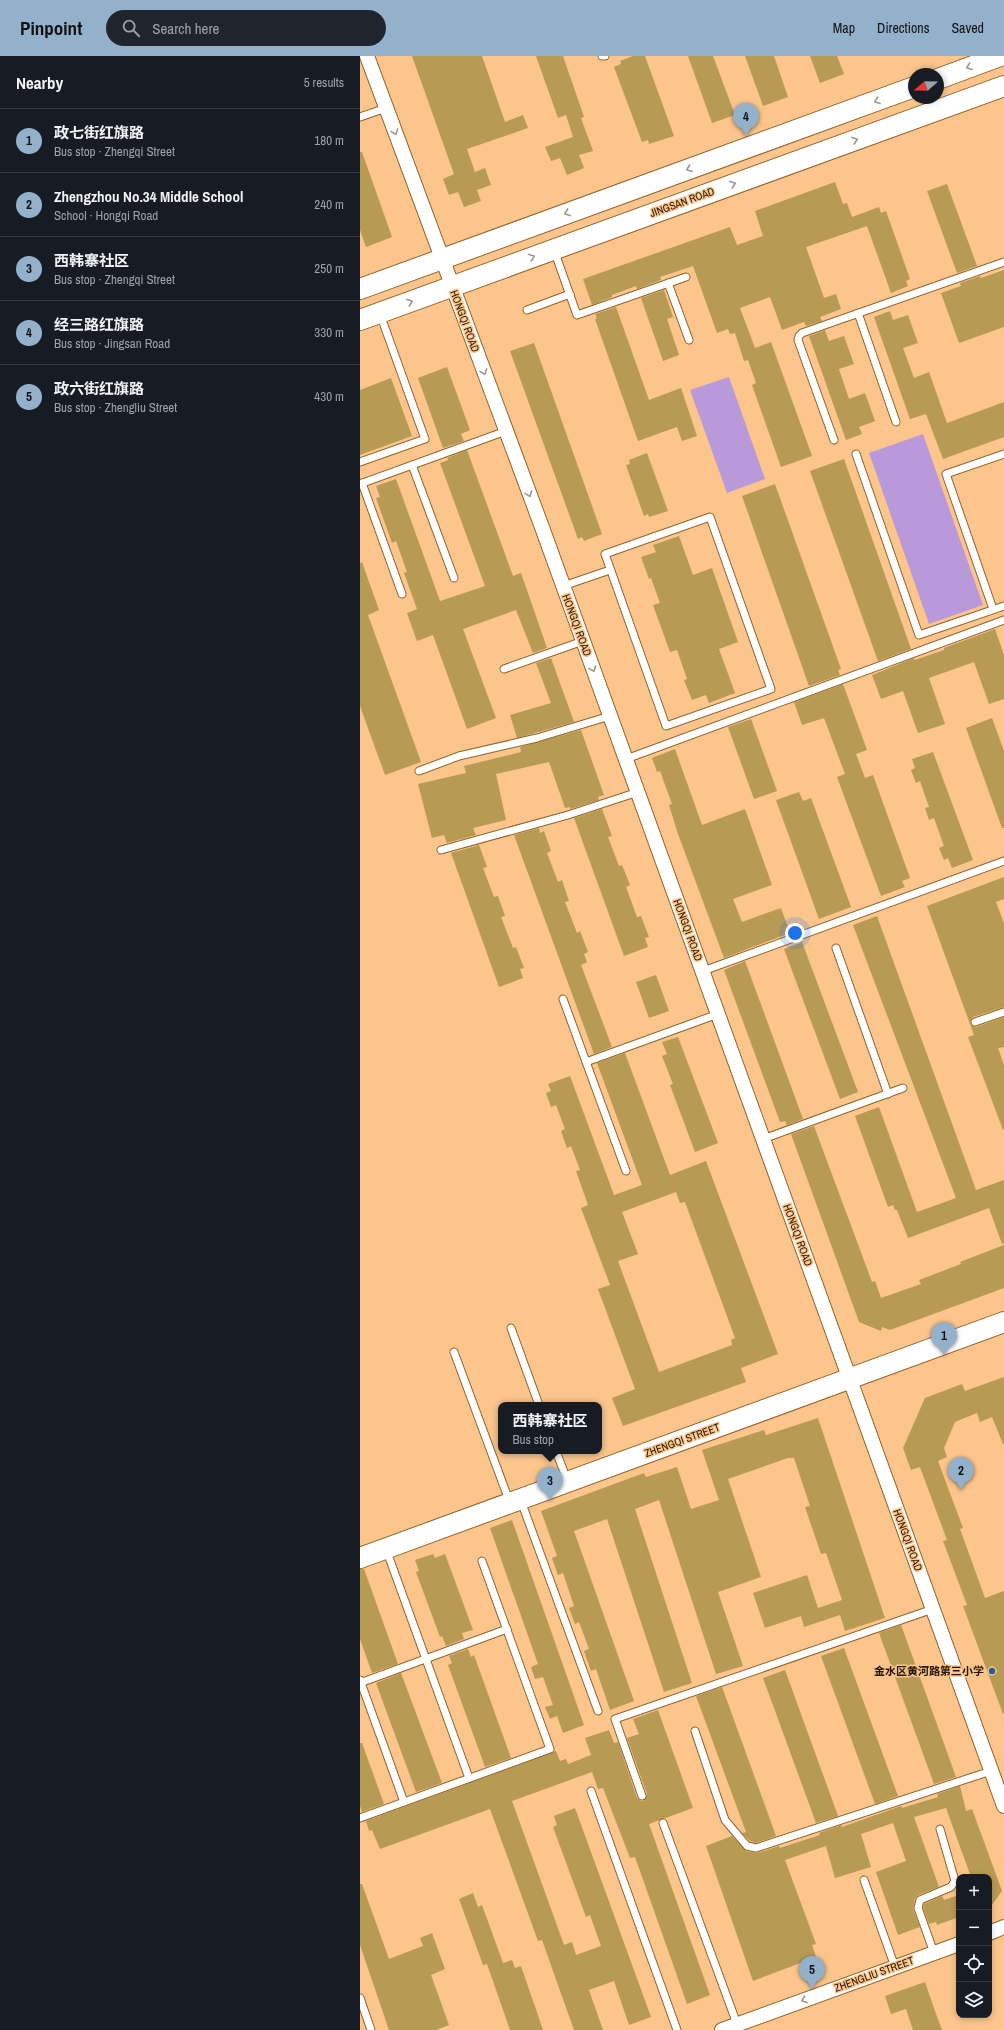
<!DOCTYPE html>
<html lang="en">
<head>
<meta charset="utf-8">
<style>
	body { margin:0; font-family:"Archivo Narrow","Noto Sans SC",sans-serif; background:#20242c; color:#f1f3f6 }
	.controls { position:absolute; right:12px; bottom:12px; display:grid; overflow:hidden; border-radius:8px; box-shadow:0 2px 6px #0003 }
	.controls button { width:36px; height:36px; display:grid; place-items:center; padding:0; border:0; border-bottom:1px solid #363941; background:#171b24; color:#f1f3f6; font:20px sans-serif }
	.compass { position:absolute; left:548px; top:12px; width:36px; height:36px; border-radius:50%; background:#171b24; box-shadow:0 2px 6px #0003; rotate:250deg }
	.you { position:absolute; left:435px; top:877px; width:14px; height:14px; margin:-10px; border:3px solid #fff; border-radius:50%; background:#1a73e8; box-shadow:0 0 0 6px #1a73e833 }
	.badge { display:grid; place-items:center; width:26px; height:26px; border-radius:50%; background:#93b1cb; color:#111; font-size:13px; font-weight:700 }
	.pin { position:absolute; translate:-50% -33px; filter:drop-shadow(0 1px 2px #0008) }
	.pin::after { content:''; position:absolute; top:21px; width:14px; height:12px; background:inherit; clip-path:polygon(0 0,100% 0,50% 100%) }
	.popup { position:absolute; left:138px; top:1346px; width:104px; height:52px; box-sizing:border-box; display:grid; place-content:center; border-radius:8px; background:#171b24; filter:drop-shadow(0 1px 3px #0005); font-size:13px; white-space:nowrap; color:#9ea1a6 }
	.popup b { font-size:15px; color:#f1f3f6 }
	.popup::after { content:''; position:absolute; left:50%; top:100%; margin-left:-8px; border:8px solid transparent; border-top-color:#171b24 }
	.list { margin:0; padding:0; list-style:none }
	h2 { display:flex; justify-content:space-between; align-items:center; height:52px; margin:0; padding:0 16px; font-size:17px }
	h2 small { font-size:13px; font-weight:400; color:#9ea1a6 }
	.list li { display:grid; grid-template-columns:26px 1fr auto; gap:12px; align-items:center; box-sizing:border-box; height:64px; padding:0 16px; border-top:1px solid #363941 }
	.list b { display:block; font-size:15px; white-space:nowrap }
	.list p { margin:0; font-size:13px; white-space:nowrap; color:#9ea1a6 }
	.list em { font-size:13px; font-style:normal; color:#9ea1a6 }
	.icon { flex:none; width:22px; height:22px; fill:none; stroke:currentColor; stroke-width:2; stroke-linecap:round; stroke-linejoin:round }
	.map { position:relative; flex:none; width:644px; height:1974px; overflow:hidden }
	header { display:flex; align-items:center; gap:24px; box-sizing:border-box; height:56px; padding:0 20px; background:#93b1cb; color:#111 }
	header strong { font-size:19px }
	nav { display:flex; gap:22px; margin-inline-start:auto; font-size:14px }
	.search { width:280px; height:36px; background:#20242c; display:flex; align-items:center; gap:10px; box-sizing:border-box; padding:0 14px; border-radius:22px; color:#9ea1a6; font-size:15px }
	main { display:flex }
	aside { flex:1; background:#171b24 }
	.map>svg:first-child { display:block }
	.green { fill:#ba99da }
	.building { fill:#b79a54; fill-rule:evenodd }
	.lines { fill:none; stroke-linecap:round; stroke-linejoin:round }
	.lane-casing { stroke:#936329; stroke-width:9 }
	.street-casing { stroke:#936329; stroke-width:16 }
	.secondary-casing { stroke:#936329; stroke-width:22 }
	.lane { stroke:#fff; stroke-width:7 }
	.street { stroke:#fff; stroke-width:14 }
	.secondary { stroke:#fff; stroke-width:20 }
	.oneway { stroke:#9e968c }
	.poi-dot { fill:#206196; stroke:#fbc58c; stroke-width:1.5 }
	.labels { text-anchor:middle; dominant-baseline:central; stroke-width:3; stroke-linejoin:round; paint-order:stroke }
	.street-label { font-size:11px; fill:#281500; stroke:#fbc58c }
	.poi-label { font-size:11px; font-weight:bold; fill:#281500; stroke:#fbc58c; text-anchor:end }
</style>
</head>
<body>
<header>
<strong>Pinpoint</strong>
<div class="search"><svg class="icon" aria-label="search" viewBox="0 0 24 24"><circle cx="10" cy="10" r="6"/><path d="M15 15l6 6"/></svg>Search here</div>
<nav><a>Map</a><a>Directions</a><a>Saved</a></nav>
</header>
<main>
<aside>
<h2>Nearby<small>5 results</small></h2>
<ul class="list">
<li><span class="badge">1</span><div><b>政七街红旗路</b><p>Bus stop · Zhengqi Street</p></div><em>180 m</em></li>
<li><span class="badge">2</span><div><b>Zhengzhou No.34 Middle School</b><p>School · Hongqi Road</p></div><em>240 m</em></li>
<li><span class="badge">3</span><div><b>西韩寨社区</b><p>Bus stop · Zhengqi Street</p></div><em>250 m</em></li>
<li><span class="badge">4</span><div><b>经三路红旗路</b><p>Bus stop · Jingsan Road</p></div><em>330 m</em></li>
<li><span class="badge">5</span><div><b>政六街红旗路</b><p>Bus stop · Zhengliu Street</p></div><em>430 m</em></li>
</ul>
</aside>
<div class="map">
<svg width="644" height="1974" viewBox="0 0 644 1974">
	<rect width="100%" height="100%" fill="#fbc58c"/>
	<g class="green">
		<polygon points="369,321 405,423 367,437 330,334"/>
		<polygon points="563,378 623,549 569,568 509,397"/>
	</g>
	<g class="building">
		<polygon points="52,0 122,0 145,66 163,59 168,72 107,93 115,116 125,112 131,129 117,134 121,145 104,151 98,136 89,139 83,123 94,118"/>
		<polygon points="176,0 203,0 224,61 221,62 233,95 219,99 224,112 207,119 200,102 191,105 185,91 213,81 206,59 198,62"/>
		<polygon points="273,0 285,0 314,80 289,88 288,84 282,86 254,11 261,8 260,5"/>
		<polygon points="328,0 353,0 375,59 352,67"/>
		<polygon points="385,0 414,0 428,41 403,50"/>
		<polygon points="450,0 477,0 484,18 460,27"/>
		<polygon points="0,96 2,96 32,181 6,191 0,174"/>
		<polygon points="475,126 483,148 487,147 492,161 519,151 521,157 526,155 550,223 546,225 548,230 531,237 507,170 446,191 464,242 476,238 481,253 460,261 462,265 446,270 444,266 422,274 410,241 380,252 395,292 411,286 452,400 421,411 392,329 396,327 388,304 384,305 375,277 370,278 368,273 357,277 333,210 300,221 301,224 277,233 276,230 252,239 252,241 232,249 223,223 370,171 377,189 403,180 395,155"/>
		<polygon points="587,128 617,210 597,217 567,135"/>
		<polygon points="644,214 644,271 599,287 581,237 601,230 600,227 620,220 621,222"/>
		<polygon points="304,234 313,261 307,263 319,299 303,305 281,242"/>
		<polygon points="256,251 289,344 321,332 337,380 322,385 317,371 278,385 235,263 237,263 235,258"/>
		<polygon points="530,255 533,264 548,259 558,287 543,292 554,322 569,316 587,367 644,346 644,381 583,403 566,358 550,363 514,261"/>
		<polygon points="465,274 469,285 484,280 494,308 479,313 489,343 505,337 515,365 499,371 502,378 486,384 449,280"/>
		<polygon points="174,287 242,478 224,485 222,481 218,483 150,295"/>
		<polygon points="87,311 110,374 101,378 104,385 83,392 58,322"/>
		<polygon points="31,322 52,380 0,399 0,334"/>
		<polygon points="107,394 153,520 161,517 187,592 173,597 156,554 103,573 136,662 107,673 73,579 57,585 47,557 57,553 44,517 47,516 36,485 32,487 16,442 20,441 16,430 36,423 80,545 125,530 80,407 88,404 87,402"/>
		<polygon points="287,397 308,455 289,461 288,458 284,460 266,409 270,408 269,404"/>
		<polygon points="484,403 551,593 518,605 450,415"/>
		<polygon points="415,428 481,613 478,614 480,619 449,630 382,440"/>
		<polygon points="319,480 333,519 352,512 378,586 359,593 375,637 349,647 346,639 332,644 324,624 327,623 317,594 310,596 293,549 300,547 291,522 289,523 281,501 296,496 293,489"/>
		<polygon points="2,506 19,554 8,559 61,706 25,719 0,650 0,507"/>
		<polygon points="635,573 644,599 644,643 629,648 614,606 569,622 585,668 558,677 543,635 521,643 512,619 554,602 555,604 584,594 584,592"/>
		<polygon points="191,602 214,666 157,682 150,659 191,647 176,607"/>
		<polygon points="483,628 507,694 496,698 505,722 513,719 550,822 542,825 545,831 521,840 477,721 485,718 464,662 442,669 434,646"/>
		<polygon points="632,662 644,695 644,772 642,772 606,672"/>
		<polygon points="391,663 417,735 394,743 368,671"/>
		<polygon points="221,674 244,739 238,741 239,744 210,753 210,751 205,752 189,706 136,718 146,764 113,772 116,779 87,787 84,779 72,782 58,728 106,717 104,710 161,696 160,691"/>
		<polygon points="315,693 342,769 385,753 412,829 373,843 382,866 421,852 430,877 364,902 318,778 309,749 312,748 300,715 297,716 292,702"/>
		<polygon points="573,696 613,804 592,812 588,802 584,804 579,792 584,790 574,762 569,764 565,752 569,751 560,725 556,727 551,714 555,712 552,703"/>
		<polygon points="439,736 443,745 451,742 491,851 459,863 416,744"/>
		<polygon points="242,753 252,780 248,781 259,810 262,809 270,829 266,831 277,861 281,860 289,881 285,882 288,891 264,900 214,762"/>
		<polygon points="179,772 180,777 184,775 191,795 187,797 198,826 202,824 209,845 205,846 217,877 220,875 228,896 224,898 227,906 221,909 252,991 234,998 154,779"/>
		<polygon points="119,789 127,811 123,812 134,841 138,840 145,860 141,861 153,892 156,891 164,912 160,913 163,922 139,931 91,797"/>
		<polygon points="644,821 644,843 636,846 644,867 644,951 613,961 610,965 611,969 616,971 644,961 644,991 638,992 644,1009 644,1074 643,1074 608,981 614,979 567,850"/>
		<polygon points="517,860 616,1134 644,1124 644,1187 642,1188 629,1152 548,1182 537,1154 535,1154 533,1149 528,1151 495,1060 519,1051 557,1156 596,1142 493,869"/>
		<polygon points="442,886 498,1036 480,1043 424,893"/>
		<polygon points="385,905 443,1063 427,1069 425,1065 420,1066 364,914"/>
		<polygon points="296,919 309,955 289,962 276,926"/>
		<polygon points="318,981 358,1087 335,1096 310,1029 313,1028 302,1000 307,998 302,986"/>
		<path d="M265 997 310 1119 346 1105 418 1298 381 1312 386 1326 263 1370 252 1342 275 1333 238 1233 250 1229 221 1152 228 1149 216 1115 220 1114 211 1090 207 1092 201 1075 205 1073 196 1049 191 1051 186 1037 191 1035 188 1028 210 1020 254 1139 282 1129 237 1007ZM316 1136 320 1147 325 1146 375 1282 371 1284 372 1289 299 1316 258 1205 278 1198 262 1156Z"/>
		<polygon points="454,1070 512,1226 515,1225 521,1242 561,1228 559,1224 601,1208 600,1206 644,1189 644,1232 530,1274 522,1271 521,1275 499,1266 431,1078"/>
		<polygon points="644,1321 644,1388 643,1388 632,1361 620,1366 617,1357 595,1366 584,1392 587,1401 578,1405 603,1472 600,1473 625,1542 644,1535 644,1658 643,1658 603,1550 607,1549 583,1485 587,1484 560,1411 551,1414 543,1392 565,1342 602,1328 605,1335"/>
		<polygon points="458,1362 525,1562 485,1575 480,1559 444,1571 441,1560 405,1572 393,1537 447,1519 458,1552 482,1544 466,1497 461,1498 445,1451 450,1450 434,1402 428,1402 368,1423 401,1521 358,1536 383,1610 356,1618 299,1444 275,1453 332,1627 304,1636 247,1463 214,1475 274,1645 250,1654 236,1613 231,1615 224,1595 229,1593 219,1566 215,1568 209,1552 214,1550 203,1517 198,1519 192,1502 197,1500 181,1455 284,1417 286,1421 317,1411 331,1453 359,1444 342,1394 404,1374 406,1379"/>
		<polygon points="152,1464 224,1669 203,1677 197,1660 190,1663 185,1651 193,1649 183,1621 175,1623 171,1611 178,1608 130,1472"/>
		<polygon points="73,1498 75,1502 85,1498 113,1574 102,1577 104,1583 86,1590 82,1580 80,1581 56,1516 59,1515 55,1504"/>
		<polygon points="0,1513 4,1513 38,1608 12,1617 0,1583"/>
		<polygon points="541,1569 596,1721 574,1728 519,1577"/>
		<polygon points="484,1592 538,1740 515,1748 461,1600"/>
		<polygon points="108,1593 111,1601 114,1599 151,1702 125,1711 88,1609 92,1607 89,1600"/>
		<polygon points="425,1614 478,1760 456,1767 403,1622"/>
		<polygon points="41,1617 82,1727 56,1736 16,1627"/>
		<polygon points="362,1631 416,1780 396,1787 390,1785 382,1777 386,1776 336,1640"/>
		<polygon points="298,1654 333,1752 289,1768 350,1939 327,1948 275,1801 270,1802 243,1732 238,1733 232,1716 152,1745 204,1889 212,1886 216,1899 241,1890 230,1859 226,1861 193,1771 197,1769 194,1760 215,1752 291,1961 269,1969 254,1925 229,1934 243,1974 214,1974 182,1884 178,1885 130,1753 20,1793 12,1774 9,1775 6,1765 196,1695 200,1705 206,1703 208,1708 231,1699 225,1682 249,1674 254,1687 258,1686 277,1742 281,1745 284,1745 287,1738 267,1682 279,1678 273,1663"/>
		<polygon points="0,1687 2,1687 24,1748 2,1756 0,1750"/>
		<polygon points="600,1730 606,1755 612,1753 642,1835 629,1853 629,1821 611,1821 586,1752 554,1761 579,1831 558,1839 555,1842 553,1853 560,1871 538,1879 516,1816 546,1805 533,1767 501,1778 511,1811 475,1822 466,1790 425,1804 456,1888 452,1889 456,1901 393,1925 346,1790 372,1780 386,1795 397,1797 419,1790 420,1792 460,1779 459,1777 481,1769 482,1771 541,1750 542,1752 578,1741 577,1738"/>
		<polygon points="0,1828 2,1828 29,1903 63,1890 60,1882 72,1877 85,1913 71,1919 89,1969 76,1974 29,1974 0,1889"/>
		<polygon points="113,1837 118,1851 122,1849 143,1907 152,1904 155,1912 161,1910 183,1974 150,1974 127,1908 123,1909 99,1843"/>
		<polygon points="599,1839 599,1861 577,1869 576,1866 569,1868 563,1852 564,1848 582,1840 584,1844"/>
		<polygon points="565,1926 575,1955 582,1974 553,1974 546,1953 531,1958 525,1940"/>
	</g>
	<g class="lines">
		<defs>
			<g id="lane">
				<polyline points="242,0 245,0"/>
				<polyline points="0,61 26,52"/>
				<polyline points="194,194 217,259 326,221"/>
				<polyline points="308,227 329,284"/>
				<polyline points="167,254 210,238"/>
				<polyline points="498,257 536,366"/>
				<polyline points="474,384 438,284 439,280 442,277 644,206"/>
				<polyline points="496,398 559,579 644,550"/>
				<polyline points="0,406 65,383 20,258"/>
				<polyline points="52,409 94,522"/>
				<polyline points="2,427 42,538"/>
				<polyline points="0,428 146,375"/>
				<polygon points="350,461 411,633 306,670 245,498"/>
				<polyline points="203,530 250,514"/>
				<polyline points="633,553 586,418 644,398"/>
				<polyline points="144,613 223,585"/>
				<polyline points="266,703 644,564"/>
				<polyline points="59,715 99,700 177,682 250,660"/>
				<polyline points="81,794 208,759 278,736"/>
				<polyline points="476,892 528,1038"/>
				<polyline points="343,915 644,805"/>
				<polyline points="203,943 266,1115"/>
				<polyline points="615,966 644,956"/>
				<polyline points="226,1006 358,958"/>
				<polyline points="403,1083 543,1032"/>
				<polyline points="151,1272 179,1349"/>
				<polyline points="94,1296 150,1447"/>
				<polyline points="196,1395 207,1424"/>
				<polyline points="161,1445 238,1655"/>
				<polyline points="26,1493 109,1722"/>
				<polyline points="0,1624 44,1746"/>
				<polyline points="0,1627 147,1573"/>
				<polyline points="335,1675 365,1764 387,1790 396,1792 631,1715"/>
				<polyline points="231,1735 317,1974"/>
				<polyline points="282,1740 255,1663 573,1553"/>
				<polyline points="0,1762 190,1693 122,1505"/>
				<polyline points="303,1767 377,1968"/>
				<polyline points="504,1824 535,1911"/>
				<polyline points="574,1897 558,1852 560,1844 591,1831 595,1825 580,1773"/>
				<polyline points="0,1942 11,1974"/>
			</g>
			<g id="street">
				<polyline points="7,0 183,474 644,1750"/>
				<polyline points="629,1877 644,1871"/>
				<polyline points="362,1974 599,1888"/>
			</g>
			<g id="secondary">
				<polyline points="578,23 640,0"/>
				<polyline points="0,233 554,31"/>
				<polyline points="0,264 644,30"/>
				<polyline points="0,1502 644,1266"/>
			</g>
		</defs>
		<use href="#lane" class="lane-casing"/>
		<use href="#street" class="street-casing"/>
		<use href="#secondary" class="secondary-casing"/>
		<use href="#lane" class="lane"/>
		<use href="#street" class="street"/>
		<use href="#secondary" class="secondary"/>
	</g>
	<defs><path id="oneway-chevron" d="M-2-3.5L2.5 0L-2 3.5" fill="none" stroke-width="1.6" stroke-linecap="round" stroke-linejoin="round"/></defs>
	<g class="oneway">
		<use href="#oneway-chevron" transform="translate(609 11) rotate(160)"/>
		<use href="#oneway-chevron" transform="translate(517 45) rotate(160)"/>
		<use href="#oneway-chevron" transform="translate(35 76) rotate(70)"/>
		<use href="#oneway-chevron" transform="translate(495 84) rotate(-20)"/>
		<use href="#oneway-chevron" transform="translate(329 113) rotate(160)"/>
		<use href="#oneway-chevron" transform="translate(373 128) rotate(-20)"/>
		<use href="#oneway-chevron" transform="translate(207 157) rotate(160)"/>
		<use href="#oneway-chevron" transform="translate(172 201) rotate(-20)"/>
		<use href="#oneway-chevron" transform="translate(50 246) rotate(-20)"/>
		<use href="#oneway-chevron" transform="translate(124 316) rotate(70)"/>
		<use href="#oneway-chevron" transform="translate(169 438) rotate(70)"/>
		<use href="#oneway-chevron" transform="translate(233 613) rotate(70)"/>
		<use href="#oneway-chevron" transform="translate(444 1944) rotate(160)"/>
	</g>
	<circle class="poi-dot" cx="632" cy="1615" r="4"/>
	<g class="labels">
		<g class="street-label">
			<text transform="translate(322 146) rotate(-20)">JINGSAN ROAD</text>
			<text transform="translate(105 265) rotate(70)">HONGQI ROAD</text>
			<text transform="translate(217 569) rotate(70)">HONGQI ROAD</text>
			<text transform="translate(328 874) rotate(70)">HONGQI ROAD</text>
			<text transform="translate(438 1179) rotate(70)">HONGQI ROAD</text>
			<text transform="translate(322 1384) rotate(-20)">ZHENGQI STREET</text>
			<text transform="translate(548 1484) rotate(70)">HONGQI ROAD</text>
			<text transform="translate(514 1918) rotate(-20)">ZHENGLIU STREET</text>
		</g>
		<g class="poi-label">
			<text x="624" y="1615">金水区黄河路第三小学</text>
		</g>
	</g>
</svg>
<div class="controls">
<button>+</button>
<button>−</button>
<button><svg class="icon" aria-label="locate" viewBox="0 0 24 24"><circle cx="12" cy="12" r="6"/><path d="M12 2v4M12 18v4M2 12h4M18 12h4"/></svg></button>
<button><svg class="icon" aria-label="layers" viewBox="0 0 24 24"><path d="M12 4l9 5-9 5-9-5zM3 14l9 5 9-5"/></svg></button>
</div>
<svg class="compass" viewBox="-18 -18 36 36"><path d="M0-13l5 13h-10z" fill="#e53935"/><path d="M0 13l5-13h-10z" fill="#9ea1a6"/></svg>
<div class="you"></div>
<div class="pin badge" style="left:584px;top:1299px">1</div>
<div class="pin badge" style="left:601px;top:1434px">2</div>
<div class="pin badge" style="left:190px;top:1444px">3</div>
<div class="popup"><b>西韩寨社区</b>Bus stop</div>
<div class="pin badge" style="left:386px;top:80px">4</div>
<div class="pin badge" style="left:452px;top:1933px">5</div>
</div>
</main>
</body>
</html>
